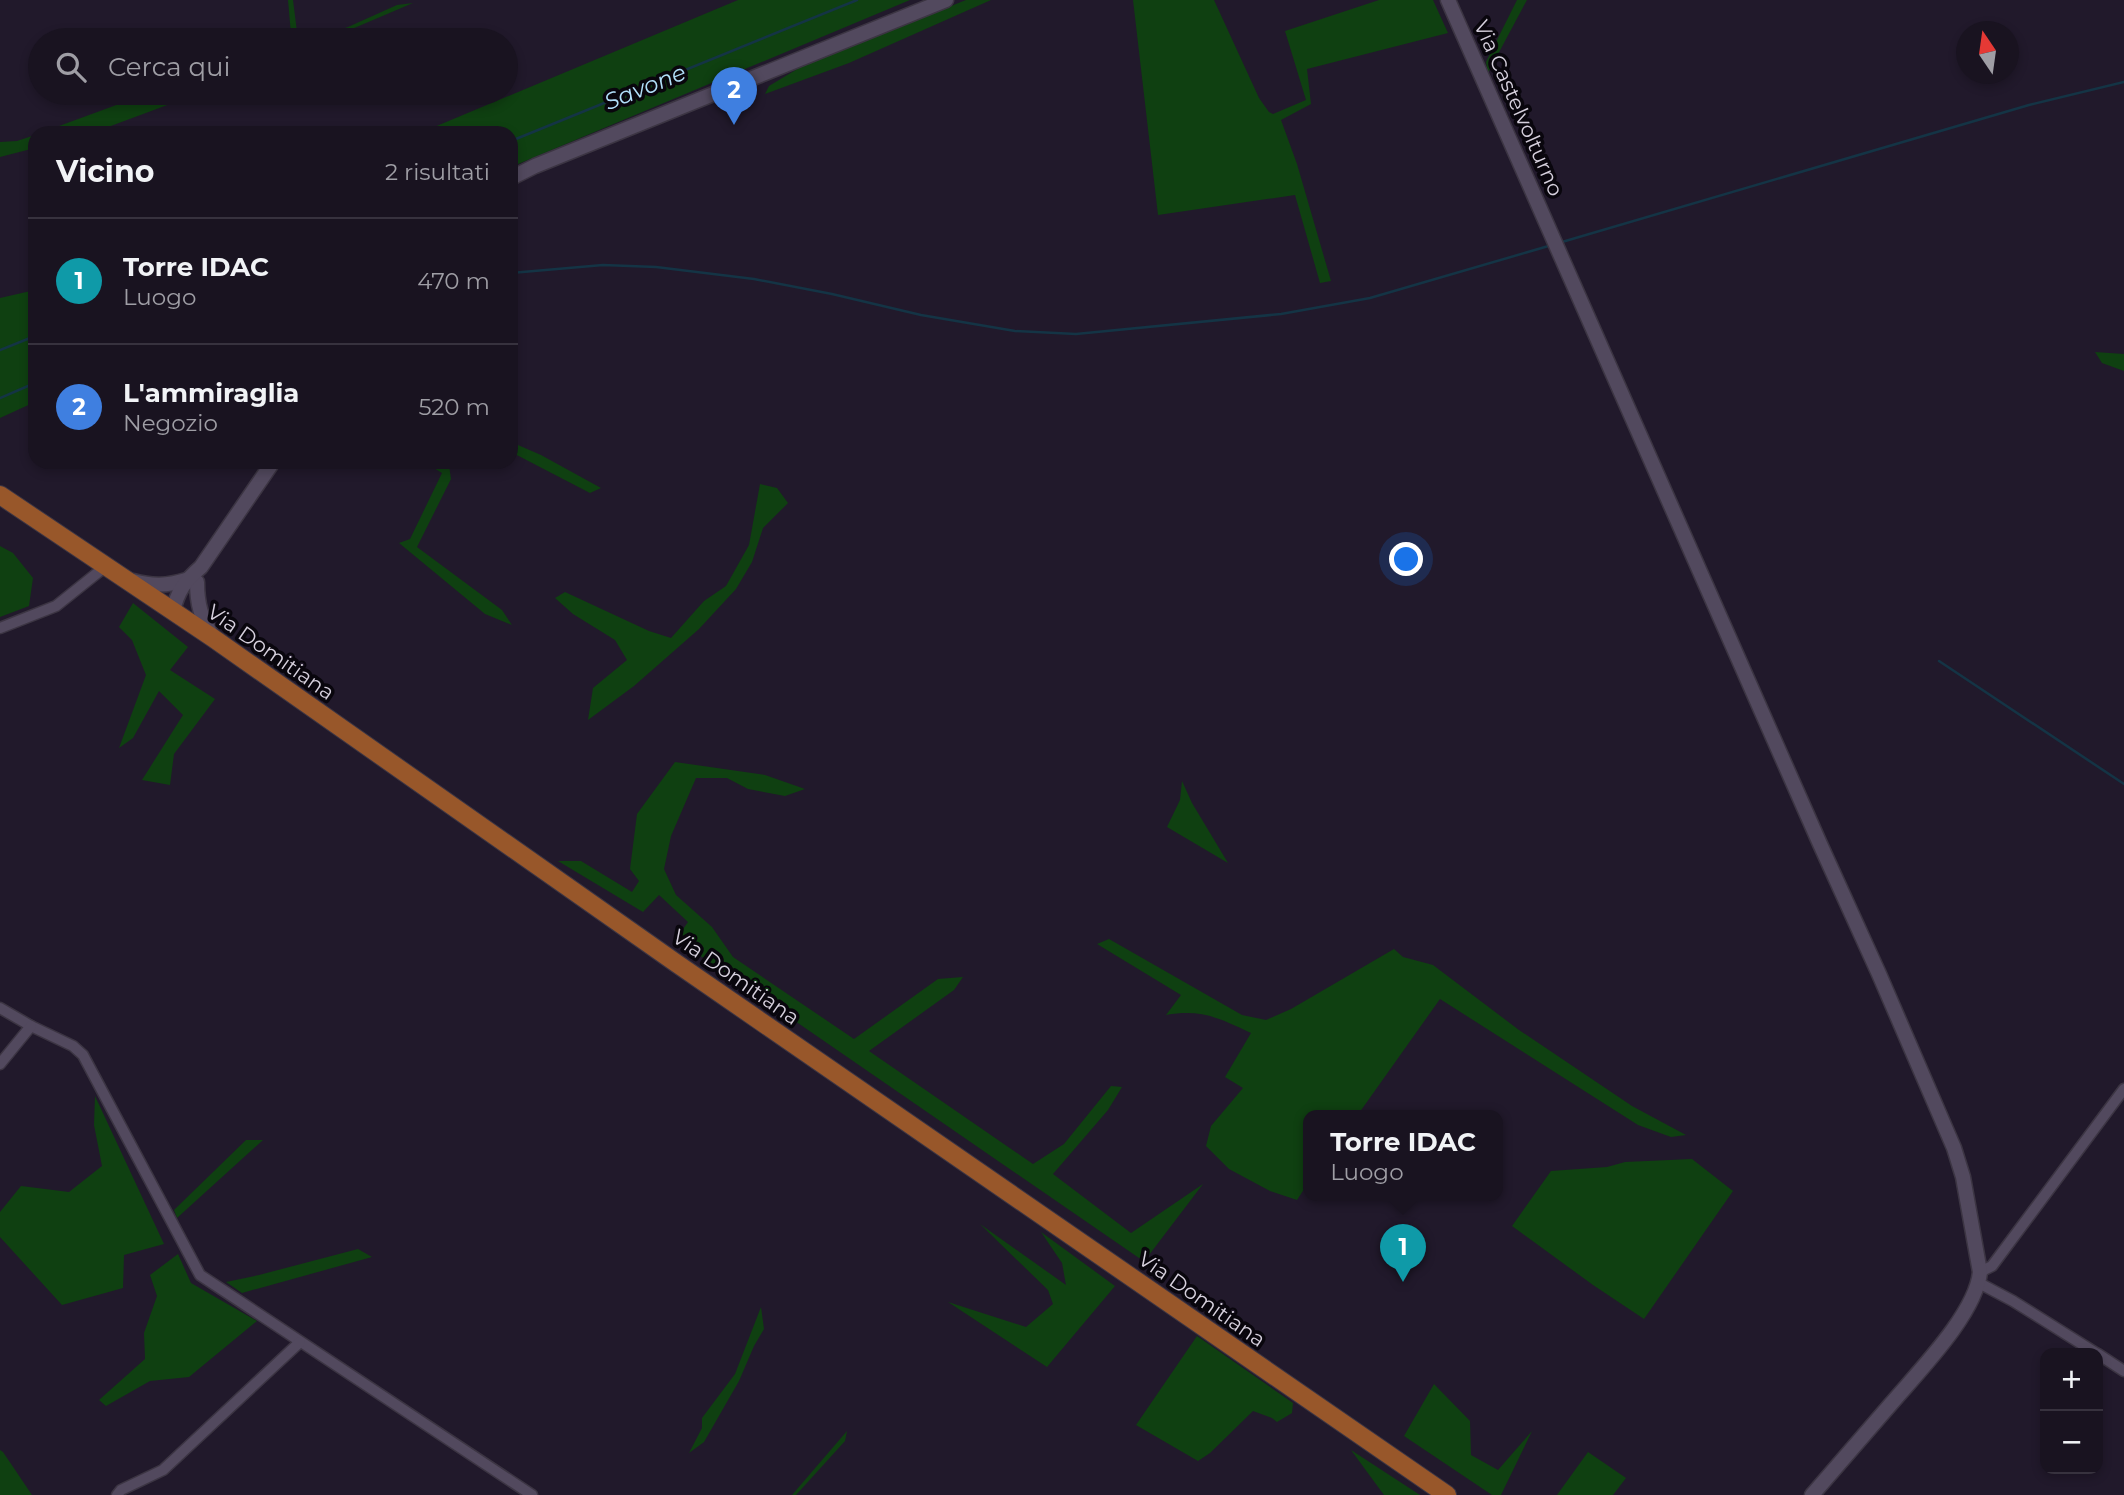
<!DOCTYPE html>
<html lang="it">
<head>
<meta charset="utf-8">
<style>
	body { margin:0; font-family:Montserrat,sans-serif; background:#221c29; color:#f1f3f6 }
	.controls { position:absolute; right:21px; bottom:21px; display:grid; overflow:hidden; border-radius:14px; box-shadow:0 4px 10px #0003 }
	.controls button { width:63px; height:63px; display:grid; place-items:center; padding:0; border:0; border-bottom:2px solid #37323e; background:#191320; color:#f1f3f6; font:35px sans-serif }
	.compass { position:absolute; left:1956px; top:21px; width:63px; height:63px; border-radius:50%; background:#191320; box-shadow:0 4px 10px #0003; rotate:347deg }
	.you { position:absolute; left:1407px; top:560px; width:24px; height:24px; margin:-18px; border:5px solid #fff; border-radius:50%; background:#1a73e8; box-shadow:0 0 0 10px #1a73e833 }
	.badge { display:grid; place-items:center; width:46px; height:46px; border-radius:50%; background:#2563eb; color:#fff; font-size:23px; font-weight:700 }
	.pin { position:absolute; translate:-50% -58px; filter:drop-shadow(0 2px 4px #0008) }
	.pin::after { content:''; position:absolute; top:37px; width:24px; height:21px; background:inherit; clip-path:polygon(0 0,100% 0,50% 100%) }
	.popup { position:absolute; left:1303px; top:1110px; width:200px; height:91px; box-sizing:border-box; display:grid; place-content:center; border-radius:14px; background:#191320; filter:drop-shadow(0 2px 5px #0005); font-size:23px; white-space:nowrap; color:#9f9ea5 }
	.popup b { font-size:26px; color:#f1f3f6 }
	.popup::after { content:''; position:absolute; left:50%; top:100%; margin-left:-14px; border:14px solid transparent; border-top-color:#191320 }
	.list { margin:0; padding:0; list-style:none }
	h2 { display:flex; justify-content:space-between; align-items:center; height:91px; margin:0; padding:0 28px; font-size:30px }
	h2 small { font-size:23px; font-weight:400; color:#9f9ea5 }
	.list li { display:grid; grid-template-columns:46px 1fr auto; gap:21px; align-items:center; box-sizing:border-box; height:126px; padding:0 28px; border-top:2px solid #37323e }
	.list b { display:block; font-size:26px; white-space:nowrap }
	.list p { margin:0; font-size:23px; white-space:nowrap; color:#9f9ea5 }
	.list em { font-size:23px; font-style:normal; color:#9f9ea5 }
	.icon { flex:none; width:38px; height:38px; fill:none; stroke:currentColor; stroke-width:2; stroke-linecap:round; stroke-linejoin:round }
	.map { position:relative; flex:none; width:2124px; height:1495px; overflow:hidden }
	.search { position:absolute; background:#191320; box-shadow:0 4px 10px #0003; left:28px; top:28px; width:490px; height:77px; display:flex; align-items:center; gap:18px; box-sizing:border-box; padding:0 24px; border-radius:38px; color:#9f9ea5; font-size:26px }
	.panel { position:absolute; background:#191320; box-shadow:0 4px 10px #0003; left:28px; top:126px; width:490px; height:343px; border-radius:21px }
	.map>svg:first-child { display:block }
	.green { fill:#0f4011 }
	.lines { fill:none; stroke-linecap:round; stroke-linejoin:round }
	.stream { stroke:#143445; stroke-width:2.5 }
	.minor-casing { stroke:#3c3543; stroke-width:13 }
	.tertiary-casing { stroke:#3c3543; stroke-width:17 }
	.primary-casing { stroke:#3c3543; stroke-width:20 }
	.minor { stroke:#52495e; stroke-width:10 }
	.tertiary { stroke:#52495e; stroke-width:14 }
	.primary { stroke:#98572a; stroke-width:18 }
	.labels { text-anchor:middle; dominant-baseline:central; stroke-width:7; stroke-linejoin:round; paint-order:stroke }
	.street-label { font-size:21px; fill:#d6d0dd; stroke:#09060d }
	.water-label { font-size:23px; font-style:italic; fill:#b1dff9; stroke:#09060d }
</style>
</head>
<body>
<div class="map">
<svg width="2124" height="1495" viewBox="0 0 2124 1495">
	<rect width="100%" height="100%" fill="#21192b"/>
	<g class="green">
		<polygon points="288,0 293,0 298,40 289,40 291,34"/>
		<polygon points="738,0 910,0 511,167 511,133 420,133"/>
		<polygon points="966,0 991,0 849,63 765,94 769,86 804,65"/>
		<polygon points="1133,0 1214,0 1259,98 1269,112 1273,114 1306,100 1285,31 1379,0 1433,0 1448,33 1307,69 1311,104 1281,120 1297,164 1331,281 1320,283 1295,195 1158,215"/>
		<polygon points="1517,0 1527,0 1489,71 1489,80 1486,62"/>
		<polygon points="413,3 326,40 308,40 348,27 397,5"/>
		<polygon points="149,93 185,93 174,97 170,104 92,133 40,133"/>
		<polygon points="35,135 35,148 0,157 0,142 17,141"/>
		<polygon points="35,290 35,402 0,418 0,298"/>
		<polygon points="2095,352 2124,354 2124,371 2102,363"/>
		<polygon points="511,442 541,455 601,488 590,493 511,452"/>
		<polygon points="424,462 442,462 449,465 451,479 417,547 502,610 512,625 485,614 399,543 410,539 442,473"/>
		<polygon points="760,484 777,488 788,503 763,528 752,562 736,589 699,629 634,686 588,720 593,688 627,660 615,640 573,614 555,598 565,592 649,631 671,638 704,601 726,586 749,545"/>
		<polygon points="0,546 13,553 33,578 29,606 0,617"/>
		<polygon points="133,603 188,647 170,670 215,699 174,754 170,785 142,780 183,715 159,691 133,738 119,748 146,675 132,640 119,627"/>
		<polygon points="675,762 765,775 805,789 785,796 748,789 727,778 696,778 671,836 664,869 676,895 712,927 733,957 854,1039 938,979 963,977 954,990 869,1051 1033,1164 1064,1144 1111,1086 1122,1087 1108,1110 1053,1174 1131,1233 1203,1184 1149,1255 1139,1258 676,939 688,922 659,895 643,912 558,861 581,861 632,892 639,881 630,869 637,814"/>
		<polygon points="1182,781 1192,803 1228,863 1167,827 1180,800"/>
		<path d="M1109 939 1242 1015 1266 1020 1291 1009 1394 949 1403 957 1433 965 1519 1030 1632 1106 1686 1135 1671 1137 1638 1125 1440 999 1357 1116H1308V1183L1297 1200 1270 1191 1229 1169 1206 1146 1211 1126 1243 1088 1225 1077 1251 1033C1219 1018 1202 1009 1166 1015L1181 995 1097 944Z"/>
		<polygon points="95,1096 164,1244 124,1255 123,1288 62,1305 0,1237 0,1212 21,1186 69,1192 102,1166 94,1125"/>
		<polygon points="246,1140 263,1140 177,1218 174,1210"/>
		<polygon points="1692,1159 1733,1191 1644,1319 1593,1285 1512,1226 1551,1171 1607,1167 1625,1162"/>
		<polygon points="980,1224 1066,1285 1062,1263 1041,1232 1115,1286 1047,1367 948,1302 1026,1327 1053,1304 1048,1290"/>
		<polygon points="358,1249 372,1257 242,1293 226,1282 259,1275"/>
		<polygon points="178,1254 191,1283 257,1321 189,1377 150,1381 106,1406 99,1400 145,1359 144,1333 157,1296 150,1275"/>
		<polygon points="761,1307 764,1329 754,1346 739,1381 704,1442 689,1453 702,1428 702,1418 735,1374"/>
		<polygon points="1197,1336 1293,1403 1292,1413 1277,1422 1272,1418 1253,1411 1210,1453 1198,1461 1136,1425"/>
		<polygon points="1434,1384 1470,1421 1471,1455 1498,1470 1532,1431 1501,1495 1492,1495 1404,1436"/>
		<polygon points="847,1431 845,1441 796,1495 792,1495"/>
		<polygon points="0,1450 3,1452 32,1495 0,1495"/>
		<polygon points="1351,1450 1420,1495 1384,1495"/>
		<polygon points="1588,1452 1626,1478 1613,1495 1557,1495"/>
	</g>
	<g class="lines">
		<g class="stream">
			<polyline points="511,141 857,0"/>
			<polyline points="1562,242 2029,105 2124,82"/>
			<polyline points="511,273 603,265 656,267 754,279 832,294 921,315 1015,331 1076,334 1281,314 1370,298 1552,245"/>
			<polyline points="0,350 35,336"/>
			<polyline points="0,398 35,383"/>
			<polyline points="1939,661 2124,784"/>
		</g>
		<defs>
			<g id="minor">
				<polyline points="0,628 56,606 106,566"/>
				<polyline points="0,1008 31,1026 73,1046 83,1055 200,1275 532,1495"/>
				<polyline points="0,1064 31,1026"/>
				<polyline points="1980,1272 1992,1266 2124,1089"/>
				<polyline points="1979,1283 2013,1301 2096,1353"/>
				<polyline points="2098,1354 2124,1371"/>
				<polyline points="117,1495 121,1490 163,1470 300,1342"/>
			</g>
			<g id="tertiary">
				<path d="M1448 0 1820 844 1879 974 1954 1148 1963 1177 1980 1272C1976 1314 1917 1373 1890 1405 1864 1435 1838 1465 1812 1495"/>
				<polyline points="511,178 535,166 946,0"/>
				<path d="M133 581C152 586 167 586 186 580"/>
				<path d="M197 582C197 604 201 618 213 637"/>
				<path d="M173 612C177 591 186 580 201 567L273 462"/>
			</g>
			<polyline id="primary" points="0,495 213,638 676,963 1447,1495"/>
		</defs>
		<use href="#minor" class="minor-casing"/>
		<use href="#tertiary" class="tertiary-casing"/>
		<use href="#primary" class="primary-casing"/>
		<use href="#minor" class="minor"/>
		<use href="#tertiary" class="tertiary"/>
		<use href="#primary" class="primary"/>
	</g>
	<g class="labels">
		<g class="street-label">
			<text transform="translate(1519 108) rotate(66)">Via Castelvolturno</text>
			<text transform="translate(271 652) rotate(35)">Via Domitiana</text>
			<text transform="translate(736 977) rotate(35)">Via Domitiana</text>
			<text transform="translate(1202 1299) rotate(35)">Via Domitiana</text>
		</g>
		<g class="water-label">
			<text transform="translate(645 87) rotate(-22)">Savone</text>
		</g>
	</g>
</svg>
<div class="controls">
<button>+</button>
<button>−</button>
</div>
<svg class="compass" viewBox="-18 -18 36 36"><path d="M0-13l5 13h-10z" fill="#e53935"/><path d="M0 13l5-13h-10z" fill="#9f9ea5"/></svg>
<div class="you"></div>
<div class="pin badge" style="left:1403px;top:1282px;background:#0f9aa8">1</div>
<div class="popup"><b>Torre IDAC</b>Luogo</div>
<div class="pin badge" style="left:734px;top:125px;background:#3f7fe0">2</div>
<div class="search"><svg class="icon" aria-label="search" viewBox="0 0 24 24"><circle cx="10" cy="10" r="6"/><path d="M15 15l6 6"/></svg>Cerca qui</div>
<section class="panel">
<h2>Vicino<small>2 risultati</small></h2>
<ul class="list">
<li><span class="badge" style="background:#0f9aa8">1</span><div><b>Torre IDAC</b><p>Luogo</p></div><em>470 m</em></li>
<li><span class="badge" style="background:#3f7fe0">2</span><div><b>L'ammiraglia</b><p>Negozio</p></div><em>520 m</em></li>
</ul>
</section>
</div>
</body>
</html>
